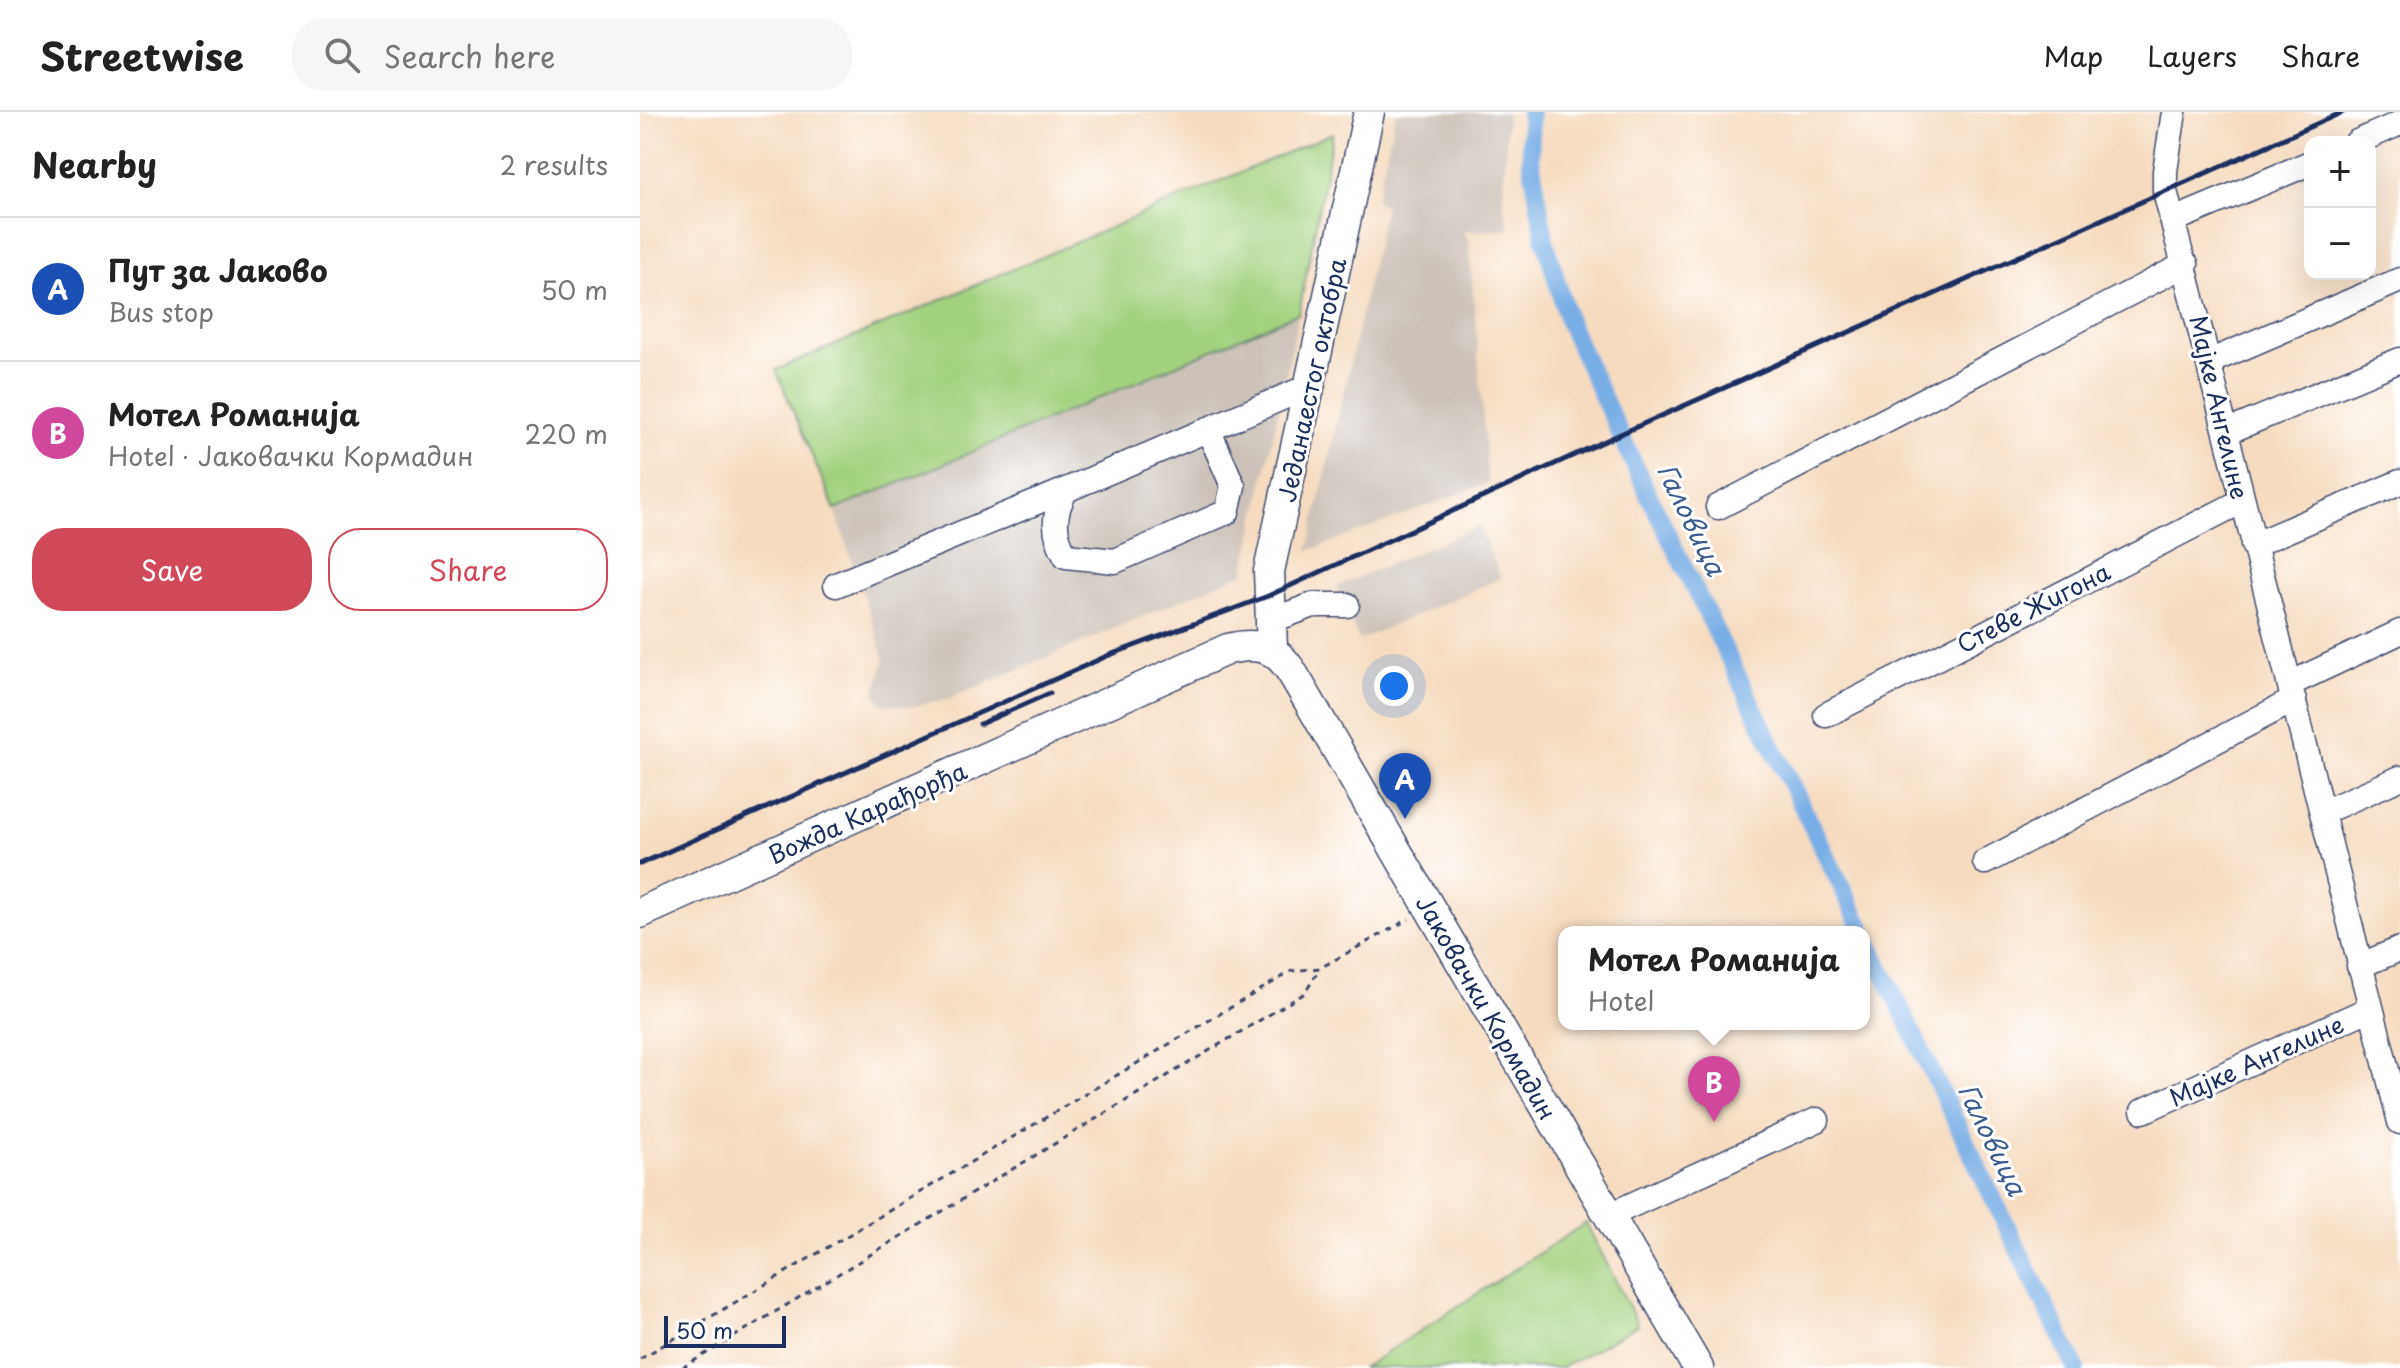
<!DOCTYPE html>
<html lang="en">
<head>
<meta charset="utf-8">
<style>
	body { margin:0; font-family:"Playpen Sans",sans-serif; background:#f6f6f6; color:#222 }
	.controls { position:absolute; right:24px; top:24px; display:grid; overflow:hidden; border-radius:16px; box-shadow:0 8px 32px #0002 }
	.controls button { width:72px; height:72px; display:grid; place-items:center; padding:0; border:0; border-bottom:2px solid #e0e0e0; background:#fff; color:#222; font:40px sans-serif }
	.scale { position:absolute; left:24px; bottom:20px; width:122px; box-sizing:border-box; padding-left:8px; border:4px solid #1b2f5e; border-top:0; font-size:22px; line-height:28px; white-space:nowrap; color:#1b2f5e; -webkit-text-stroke:6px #fff; paint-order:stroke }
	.you { position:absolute; left:754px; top:574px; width:28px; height:28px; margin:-20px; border:6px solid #fff; border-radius:50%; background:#1a73e8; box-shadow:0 0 0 12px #1a73e833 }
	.badge { display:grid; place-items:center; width:52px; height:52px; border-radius:50%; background:#d1495b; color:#fff; font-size:26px; font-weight:700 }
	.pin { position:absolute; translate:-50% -66px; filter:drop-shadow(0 2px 4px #0008) }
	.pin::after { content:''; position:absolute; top:42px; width:28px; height:24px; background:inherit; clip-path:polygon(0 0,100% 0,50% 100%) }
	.popup { position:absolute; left:918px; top:814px; width:312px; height:104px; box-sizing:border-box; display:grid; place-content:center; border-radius:16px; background:#fff; filter:drop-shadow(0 2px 6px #0005); font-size:26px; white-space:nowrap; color:#767676 }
	.popup b { font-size:30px; color:#222 }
	.popup::after { content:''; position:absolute; left:50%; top:100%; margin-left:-16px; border:16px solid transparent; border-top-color:#fff }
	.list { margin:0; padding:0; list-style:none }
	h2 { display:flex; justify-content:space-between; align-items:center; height:104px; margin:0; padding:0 32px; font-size:34px }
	h2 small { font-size:26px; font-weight:400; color:#767676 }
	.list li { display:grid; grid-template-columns:52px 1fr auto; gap:24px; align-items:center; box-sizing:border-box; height:144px; padding:0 32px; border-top:2px solid #e0e0e0 }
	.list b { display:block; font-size:30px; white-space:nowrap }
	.list p { margin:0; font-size:26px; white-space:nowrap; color:#767676 }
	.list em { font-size:26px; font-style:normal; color:#767676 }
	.actions { display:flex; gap:16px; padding:24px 32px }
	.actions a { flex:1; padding:18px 0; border:2px solid #d1495b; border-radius:32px; text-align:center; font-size:28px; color:#d1495b }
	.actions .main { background:#d1495b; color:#fff }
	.icon { flex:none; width:44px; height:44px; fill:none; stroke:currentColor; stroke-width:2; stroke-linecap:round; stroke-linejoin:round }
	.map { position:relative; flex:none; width:1760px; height:1256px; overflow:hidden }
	header { display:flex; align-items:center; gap:48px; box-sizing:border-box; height:112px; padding:0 40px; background:#fff; border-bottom:2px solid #e0e0e0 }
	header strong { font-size:38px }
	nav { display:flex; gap:44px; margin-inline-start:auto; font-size:28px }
	.search { width:560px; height:72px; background:#f6f6f6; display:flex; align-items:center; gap:20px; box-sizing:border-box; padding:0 28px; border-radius:32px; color:#767676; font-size:30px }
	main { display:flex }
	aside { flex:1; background:#fff }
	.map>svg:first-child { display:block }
	.industrial { fill:#ccc2b9 }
	.green { fill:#a4d17e; stroke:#60806e; stroke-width:2 }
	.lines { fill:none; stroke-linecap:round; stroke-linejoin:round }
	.canal { stroke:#78aee6; stroke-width:18 }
	.minor-casing { stroke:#3c496d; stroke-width:27 }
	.major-casing { stroke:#3c496d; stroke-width:33 }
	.path { stroke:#3c496d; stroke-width:3; stroke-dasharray:6 6; stroke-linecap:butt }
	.minor { stroke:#fff; stroke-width:24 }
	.major { stroke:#fff; stroke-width:30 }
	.rail { stroke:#1b2f5e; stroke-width:5 }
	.labels { text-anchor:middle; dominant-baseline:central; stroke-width:6; stroke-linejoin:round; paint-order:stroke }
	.street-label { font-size:24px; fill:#1b2f5e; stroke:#fff }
	.water-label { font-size:26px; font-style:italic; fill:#3c5b8e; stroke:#fff }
</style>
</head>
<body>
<header>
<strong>Streetwise</strong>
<div class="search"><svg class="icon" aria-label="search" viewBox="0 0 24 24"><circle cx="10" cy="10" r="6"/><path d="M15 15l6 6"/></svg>Search here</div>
<nav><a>Map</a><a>Layers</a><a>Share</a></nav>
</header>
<main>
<aside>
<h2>Nearby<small>2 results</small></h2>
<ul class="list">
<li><span class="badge" style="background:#1a4fb4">A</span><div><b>Пут за Јаково</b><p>Bus stop</p></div><em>50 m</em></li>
<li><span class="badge" style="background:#d1479c">B</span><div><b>Мотел Романија</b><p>Hotel · Јаковачки Кормадин</p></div><em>220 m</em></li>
</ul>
<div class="actions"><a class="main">Save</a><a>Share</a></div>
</aside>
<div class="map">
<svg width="1760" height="1256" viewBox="0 0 1760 1256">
	<rect width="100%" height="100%" fill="#fff"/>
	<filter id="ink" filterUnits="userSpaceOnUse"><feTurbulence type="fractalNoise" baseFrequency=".0125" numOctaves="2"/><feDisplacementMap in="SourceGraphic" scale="16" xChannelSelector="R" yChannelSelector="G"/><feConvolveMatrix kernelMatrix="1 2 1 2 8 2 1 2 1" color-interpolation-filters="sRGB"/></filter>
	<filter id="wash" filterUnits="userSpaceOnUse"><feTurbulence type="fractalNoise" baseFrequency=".006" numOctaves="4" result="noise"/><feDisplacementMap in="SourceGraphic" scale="32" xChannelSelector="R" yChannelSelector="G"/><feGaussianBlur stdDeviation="1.8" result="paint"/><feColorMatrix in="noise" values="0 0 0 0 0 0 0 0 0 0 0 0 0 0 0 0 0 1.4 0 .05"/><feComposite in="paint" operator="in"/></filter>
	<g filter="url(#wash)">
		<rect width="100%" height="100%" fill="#f5dcc1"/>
		<g class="industrial">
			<polygon points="756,0 867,0 863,90 869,118 823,119 829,129 848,371 668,439 745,95 736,88"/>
			<polygon points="659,201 604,461 311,586 270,595 241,592 235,580 245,548 195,398"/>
			<polygon points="839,414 861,466 719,528 696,475"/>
		</g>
		<g class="green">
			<polygon points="693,21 659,201 195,398 136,258"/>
			<polygon points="946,1111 998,1213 921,1256 723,1256"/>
		</g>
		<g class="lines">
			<g class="canal">
				<polyline points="890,0 891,48 905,128 929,212 1007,380 1224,820"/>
				<polyline points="1224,821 1436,1256"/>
			</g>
		</g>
	</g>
	<g filter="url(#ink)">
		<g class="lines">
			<defs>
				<g id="minor">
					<polyline points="1534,0 1525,59 1525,79 1760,1010"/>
					<polyline points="1717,30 1760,11"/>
					<polyline points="1534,108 1670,51"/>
					<polyline points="1569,250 1760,168"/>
					<path d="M568 317 593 374 587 400 475 449 426 444C412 421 413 401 426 378L670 274"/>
					<polyline points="1587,320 1760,248"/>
					<polyline points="1078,395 1546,152"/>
					<polyline points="1613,433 1760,370"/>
					<polyline points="196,473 426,378"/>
					<polyline points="630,509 673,493 707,493"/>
					<polyline points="1650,572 1760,520"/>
					<polyline points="1186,603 1602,389"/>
					<polyline points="1683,700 1760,666"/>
					<polyline points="1345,750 1654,588"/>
					<polyline points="1719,854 1760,837"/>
					<polyline points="1503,999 1729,897"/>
					<polyline points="970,1103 1177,1008"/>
				</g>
				<g id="major">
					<polyline points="632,537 629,459 729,0"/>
					<path d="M0 801 588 537C639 524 647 553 670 591L1058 1256"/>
				</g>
			</defs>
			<use href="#minor" class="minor-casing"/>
			<use href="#major" class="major-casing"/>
			<g class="path">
				<polyline points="0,1247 652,859 680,856 769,807"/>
				<polyline points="42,1256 665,881 680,856"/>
			</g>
			<use href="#minor" class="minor"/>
			<use href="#major" class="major"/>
			<g class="rail">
				<polyline points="340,612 410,581"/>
				<polyline points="0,752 467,544 628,484 967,328 1703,0"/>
			</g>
		</g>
	</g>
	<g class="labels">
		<g class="street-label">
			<text transform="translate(671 268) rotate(-78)">Једанаестог октобра</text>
			<text transform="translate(1580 295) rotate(77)">Мајке Ангелине</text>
			<text transform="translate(1393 495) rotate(-27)">Стеве Жигона</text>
			<text transform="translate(227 700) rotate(-24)">Вожда Карађорђа</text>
			<text transform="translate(847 895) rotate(60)">Јаковачки Кормадин</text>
			<text transform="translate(1616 948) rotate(-24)">Мајке Ангелине</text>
		</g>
		<g class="water-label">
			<text transform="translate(1052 407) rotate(64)">Галовица</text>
			<text transform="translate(1353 1027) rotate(64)">Галовица</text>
		</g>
	</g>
</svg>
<div class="controls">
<button>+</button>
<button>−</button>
</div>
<div class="scale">50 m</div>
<div class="you"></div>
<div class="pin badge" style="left:765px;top:707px;background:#1a4fb4">A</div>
<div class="pin badge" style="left:1074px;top:1010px;background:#d1479c">B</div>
<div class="popup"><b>Мотел Романија</b>Hotel</div>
</div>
</main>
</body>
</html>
